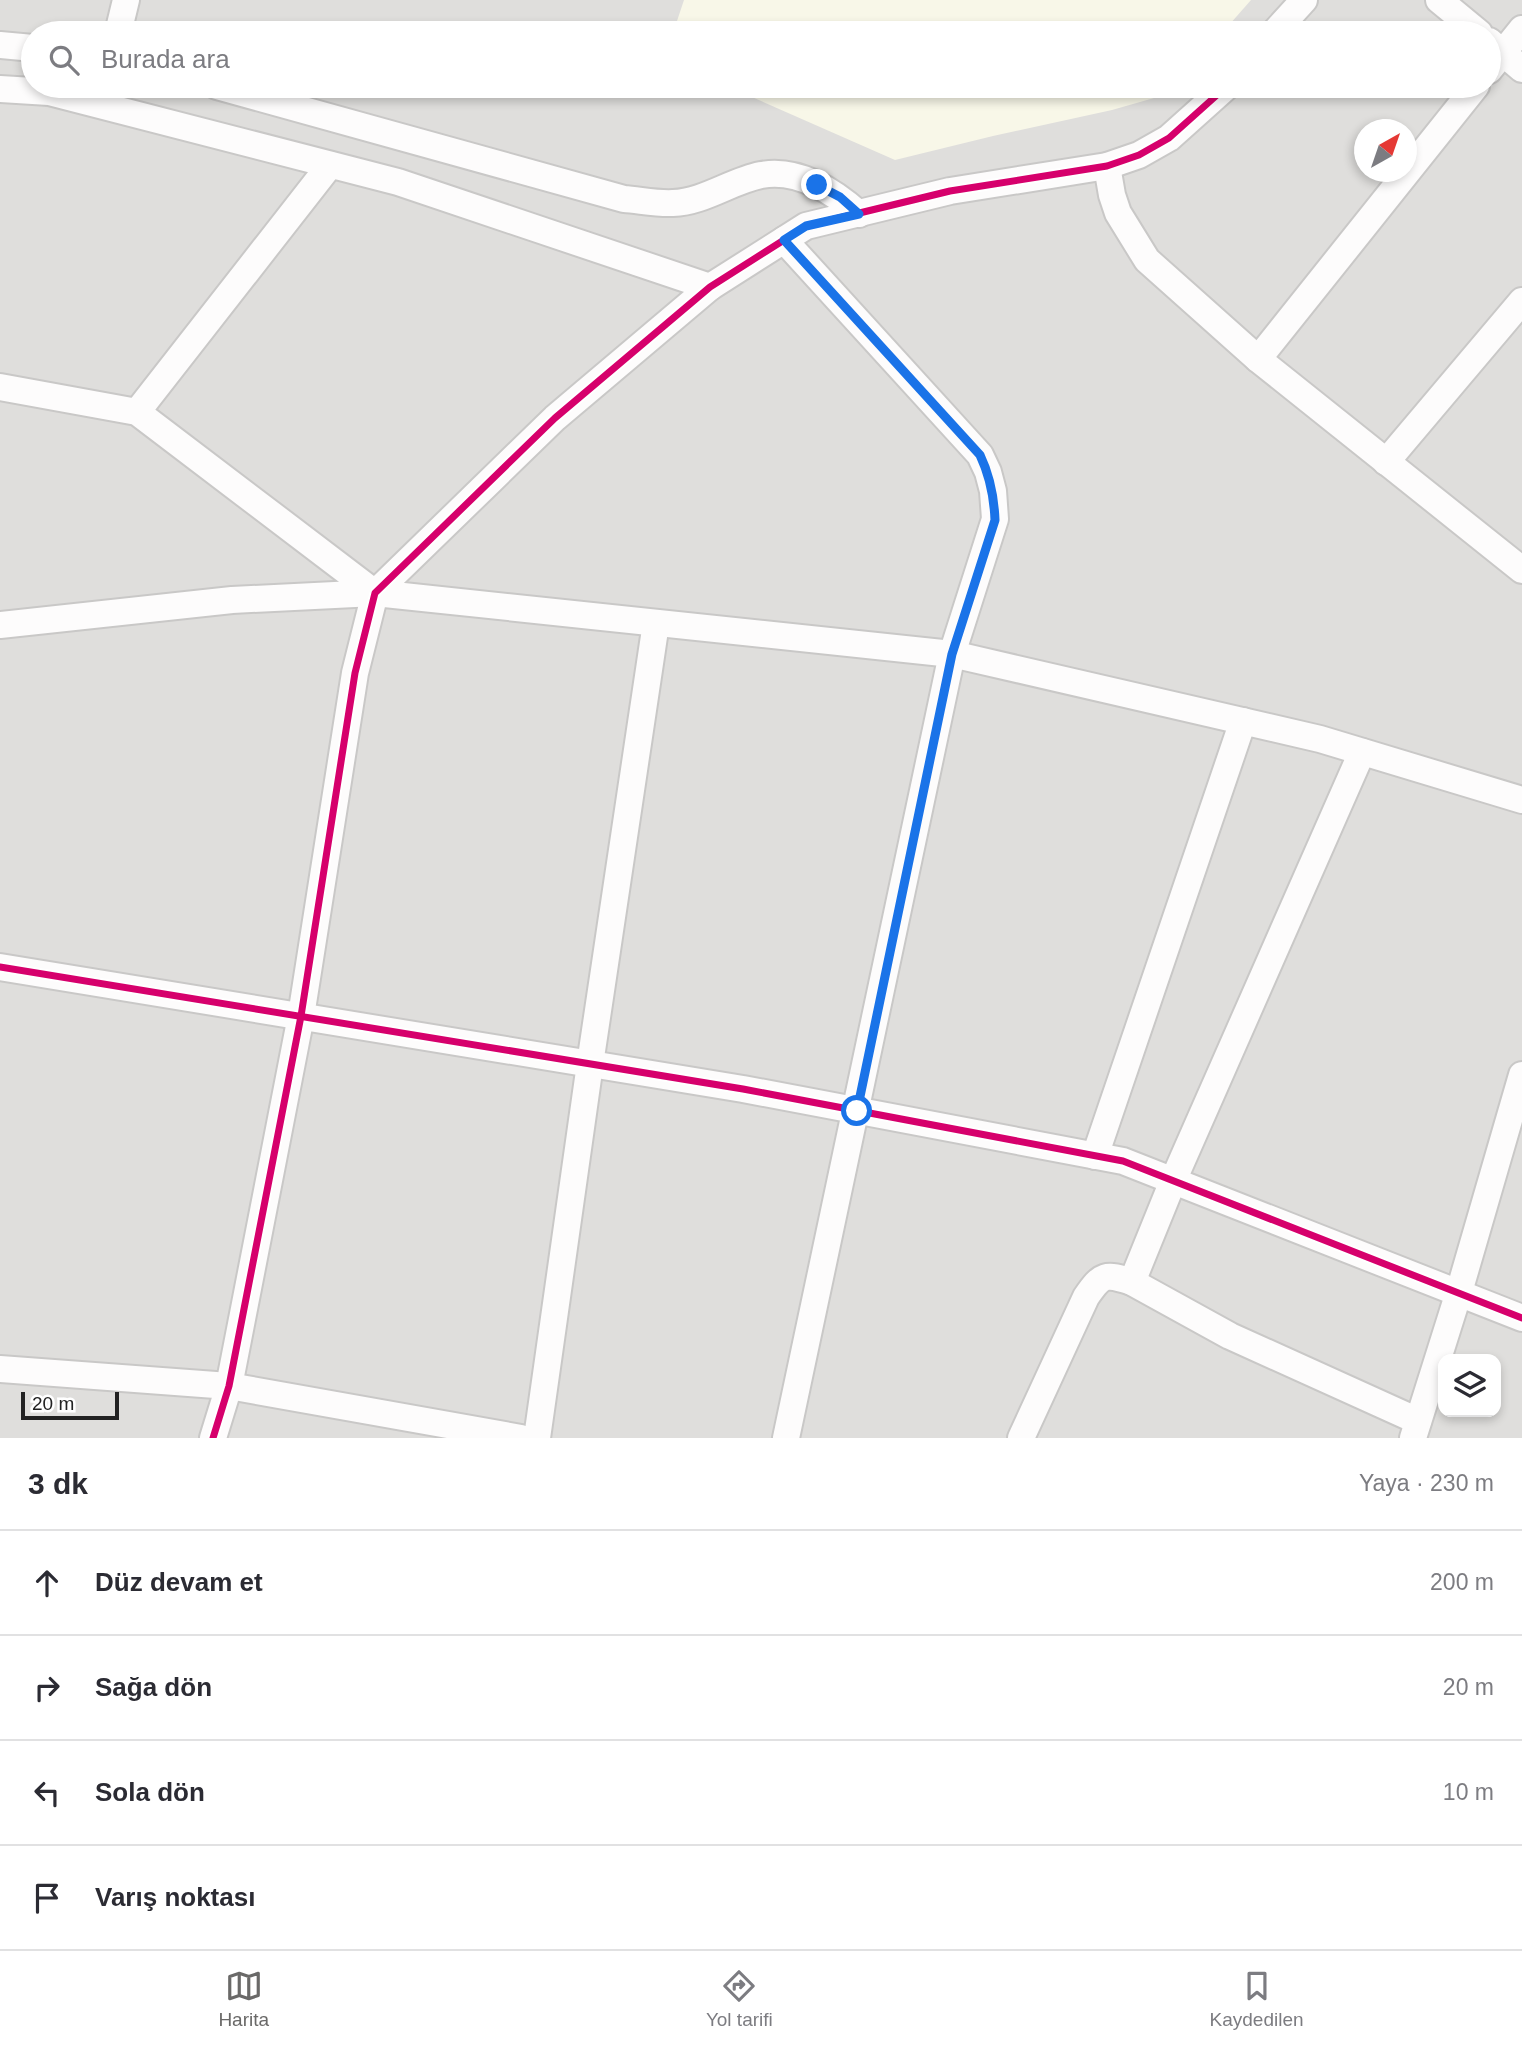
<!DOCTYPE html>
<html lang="tr">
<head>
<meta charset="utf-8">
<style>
	body { margin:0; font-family:Arial,sans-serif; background:#f2f2f3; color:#2b2b33 }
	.controls { position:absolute; right:21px; bottom:21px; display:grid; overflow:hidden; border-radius:14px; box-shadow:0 4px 10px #0003 }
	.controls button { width:63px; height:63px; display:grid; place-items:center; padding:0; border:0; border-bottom:2px solid #e1e1e2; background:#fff; color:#2b2b33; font:35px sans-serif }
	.compass { position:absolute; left:1354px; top:119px; width:63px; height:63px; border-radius:50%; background:#fff; box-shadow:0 4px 10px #0003; rotate:40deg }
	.scale { position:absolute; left:21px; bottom:18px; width:98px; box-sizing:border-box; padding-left:7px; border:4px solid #222; border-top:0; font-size:19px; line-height:24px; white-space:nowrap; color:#222; -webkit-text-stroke:5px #fff; paint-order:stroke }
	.stop { position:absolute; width:21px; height:21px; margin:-16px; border:5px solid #1a73e8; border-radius:50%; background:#fff }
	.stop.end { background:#1a73e8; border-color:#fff; box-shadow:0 2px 7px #0008 }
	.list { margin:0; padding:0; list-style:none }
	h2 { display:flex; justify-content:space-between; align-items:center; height:91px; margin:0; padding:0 28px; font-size:30px }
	h2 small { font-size:23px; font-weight:400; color:#7c7c81 }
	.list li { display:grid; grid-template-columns:46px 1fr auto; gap:21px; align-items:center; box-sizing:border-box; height:105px; padding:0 28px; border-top:2px solid #e1e1e2 }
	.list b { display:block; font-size:26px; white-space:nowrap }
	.list em { font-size:23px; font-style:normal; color:#7c7c81 }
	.icon { flex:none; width:38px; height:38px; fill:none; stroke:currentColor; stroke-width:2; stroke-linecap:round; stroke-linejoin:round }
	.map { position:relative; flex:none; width:1522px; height:1438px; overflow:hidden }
	.search { position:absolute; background:#fff; box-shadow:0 4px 10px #0003; left:21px; right:21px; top:21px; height:77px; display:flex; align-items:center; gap:18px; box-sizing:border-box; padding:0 24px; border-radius:38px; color:#7c7c81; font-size:26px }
	.sheet { height:511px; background:#fff }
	nav { display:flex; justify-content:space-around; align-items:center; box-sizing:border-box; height:98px; border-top:2px solid #e1e1e2; background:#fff; font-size:19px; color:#7c7c81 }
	nav a { display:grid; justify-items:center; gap:4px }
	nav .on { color:#6a6968 }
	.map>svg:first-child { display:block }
	.residential { fill:#dfdedc; fill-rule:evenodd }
	.education { fill:#f8f7e8 }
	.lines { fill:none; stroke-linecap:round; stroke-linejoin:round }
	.street-casing { stroke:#c9c8c7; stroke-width:30 }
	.street { stroke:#fdfcfc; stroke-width:26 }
	.cycleway-casing { stroke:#fff; stroke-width:11 }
	.cycleway { stroke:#d6006c; stroke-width:7 }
	.route { stroke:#1a73e8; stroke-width:9 }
</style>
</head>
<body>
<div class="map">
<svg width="1522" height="1438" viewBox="0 0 1522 1438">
	<rect width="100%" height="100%" fill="#f0eeeb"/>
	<path class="residential" d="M0 0H1522V1438H0ZM33 33H1489V86H33ZM1364 130H1406V172H1364ZM1443 1359H1496V1412H1443Z"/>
	<g class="education">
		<polygon points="684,0 1251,0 1222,33 673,33"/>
		<polygon points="727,86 1167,86 1154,98 1112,110 993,136 895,160"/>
	</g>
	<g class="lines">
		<defs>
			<g id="street">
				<polyline points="1439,0 1479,33"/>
				<polyline points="118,33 126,0"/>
				<polyline points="1274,33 1304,0"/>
				<polyline points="1489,41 1522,69"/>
				<polyline points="0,45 33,48"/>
				<polyline points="1489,70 1522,29"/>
				<path d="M217 86 624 199C639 200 657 204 673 203 704 202 731 181 761 175 798 168 832 190 859 214"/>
				<polyline points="0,89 49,92 398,182 710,287"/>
				<polyline points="1107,166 1112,195 1118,213 1147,260 1258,359 1522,570"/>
				<polyline points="784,240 980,455 988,472 993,491 995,519 952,654 786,1438"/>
				<polyline points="1258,359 1476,86"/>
				<polyline points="0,387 137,412 375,593"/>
				<polyline points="137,412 330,165"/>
				<polyline points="1386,462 1522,301"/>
				<polyline points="0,625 232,600 375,593 952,654 1320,739 1522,800"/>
				<polyline points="0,967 743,1089 1123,1161 1522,1318"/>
				<polyline points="1095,1156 1243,721"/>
				<polyline points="1132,1282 1230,1336 1418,1421"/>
				<polyline points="0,1369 229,1386 521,1438"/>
				<polyline points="213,1438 229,1386 301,1016 355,673 375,593 555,418 710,287 806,226 950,191 1107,166 1139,155 1169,138 1227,86"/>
				<polyline points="537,1438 590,1064 656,623"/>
				<path d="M1021 1438 1086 1297C1102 1274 1105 1273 1132 1282L1173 1181 1362 752"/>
				<polyline points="1413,1438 1459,1292 1522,1075"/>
			</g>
		</defs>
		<use href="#street" class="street-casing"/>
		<use href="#street" class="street"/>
		<defs>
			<g id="cycleway">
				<polyline points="0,967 743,1089 1123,1161 1522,1318"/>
				<polyline points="213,1438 229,1386 301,1016 355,673 375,593 555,418 710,287 806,226 950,191 1107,166 1139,155 1169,138 1227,86"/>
			</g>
		</defs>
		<use href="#cycleway" class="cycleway-casing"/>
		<use href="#cycleway" class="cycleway"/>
	</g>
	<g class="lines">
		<path class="route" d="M817 185 840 197 859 214 806 226 784 240 980 455C990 476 994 496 995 520L952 654 857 1111"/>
	</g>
</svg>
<div class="controls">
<button><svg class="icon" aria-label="layers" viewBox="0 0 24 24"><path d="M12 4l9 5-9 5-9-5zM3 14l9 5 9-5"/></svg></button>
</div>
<svg class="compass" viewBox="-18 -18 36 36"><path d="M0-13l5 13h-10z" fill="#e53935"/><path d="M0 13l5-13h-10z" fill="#7c7c81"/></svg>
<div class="scale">20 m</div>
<div class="stop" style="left:857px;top:1111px"></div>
<div class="stop end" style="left:817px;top:185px"></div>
<div class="search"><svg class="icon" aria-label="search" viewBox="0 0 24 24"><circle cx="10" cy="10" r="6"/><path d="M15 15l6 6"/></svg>Burada ara</div>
</div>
<section class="sheet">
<h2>3 dk<small>Yaya · 230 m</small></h2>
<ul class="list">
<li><svg class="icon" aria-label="ahead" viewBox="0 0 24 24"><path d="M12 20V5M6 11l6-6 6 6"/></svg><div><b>Düz devam et</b></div><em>200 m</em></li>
<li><svg class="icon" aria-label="right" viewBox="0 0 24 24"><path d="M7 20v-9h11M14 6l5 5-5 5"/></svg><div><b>Sağa dön</b></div><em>20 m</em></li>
<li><svg class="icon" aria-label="left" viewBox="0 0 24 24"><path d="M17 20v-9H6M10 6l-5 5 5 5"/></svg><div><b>Sola dön</b></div><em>10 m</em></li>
<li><svg class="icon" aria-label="arrive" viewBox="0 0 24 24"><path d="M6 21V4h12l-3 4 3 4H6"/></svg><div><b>Varış noktası</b></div></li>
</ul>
</section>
<nav>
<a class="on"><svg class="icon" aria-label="map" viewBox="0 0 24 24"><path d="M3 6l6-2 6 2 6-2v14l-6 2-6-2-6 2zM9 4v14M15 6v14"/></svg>Harita</a>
<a><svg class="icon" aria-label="directions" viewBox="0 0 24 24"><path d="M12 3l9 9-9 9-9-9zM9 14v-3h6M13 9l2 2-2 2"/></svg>Yol tarifi</a>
<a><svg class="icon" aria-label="saved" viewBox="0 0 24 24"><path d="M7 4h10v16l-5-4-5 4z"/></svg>Kaydedilen</a>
</nav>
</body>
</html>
